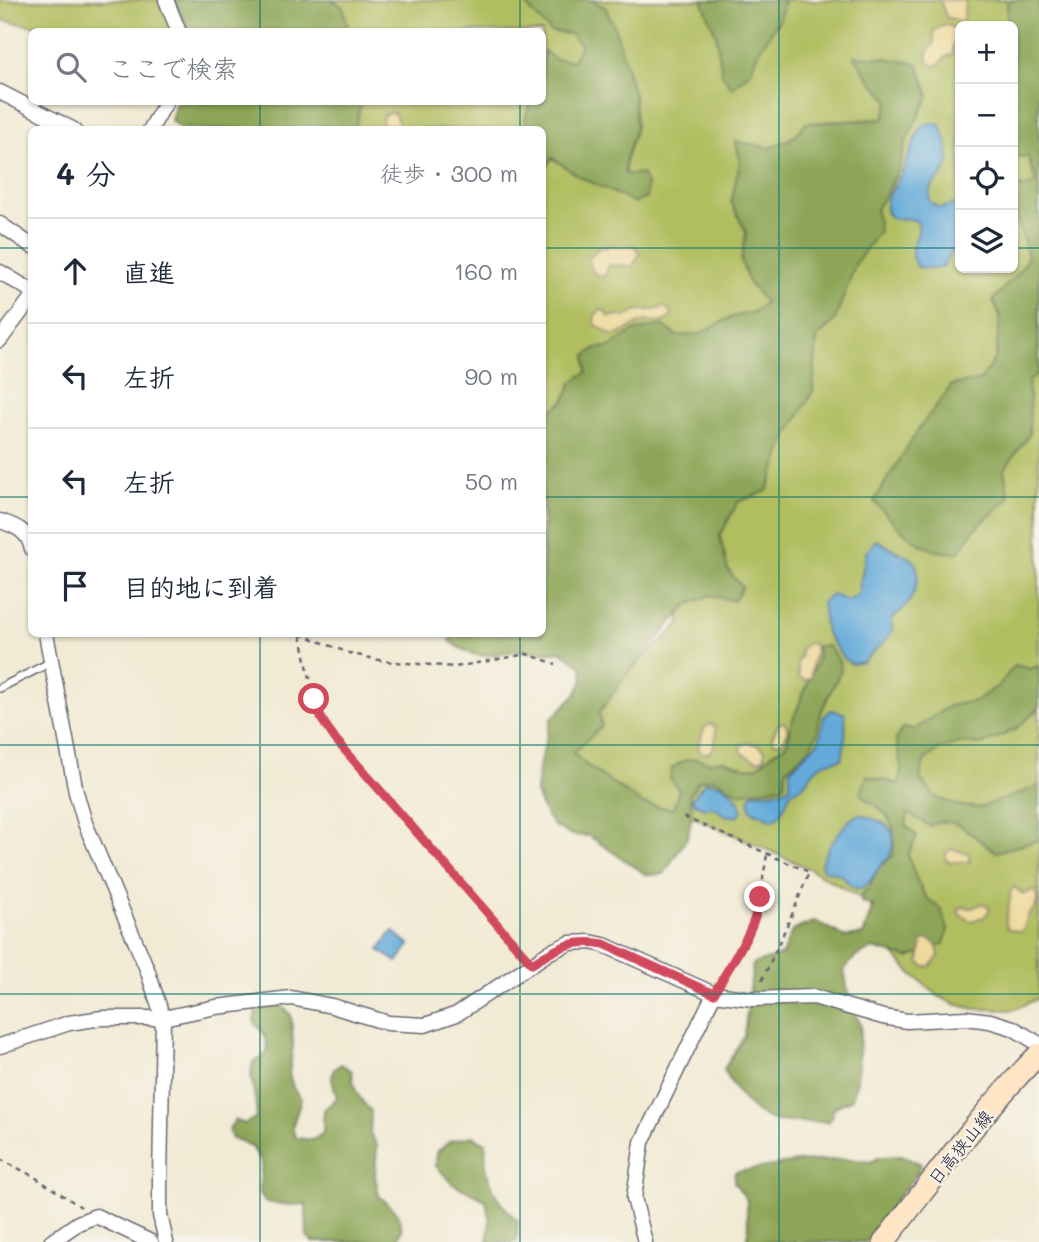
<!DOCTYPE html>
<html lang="ja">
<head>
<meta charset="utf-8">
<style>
	body { margin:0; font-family:Mali,"Klee One",sans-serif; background:#f2f2f3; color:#1f2937 }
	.controls { position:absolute; right:21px; top:21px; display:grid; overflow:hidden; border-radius:10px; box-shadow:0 2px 5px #0004 }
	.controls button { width:63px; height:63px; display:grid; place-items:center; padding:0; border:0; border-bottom:2px solid #e0e1e3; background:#fff; color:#1f2937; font:35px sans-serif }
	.stop { position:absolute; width:21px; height:21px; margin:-16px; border:5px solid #d1495b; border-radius:50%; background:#fff }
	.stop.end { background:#d1495b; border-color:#fff; box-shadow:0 2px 7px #0008 }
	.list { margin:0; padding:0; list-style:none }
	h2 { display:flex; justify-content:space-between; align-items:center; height:91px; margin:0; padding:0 28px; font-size:30px }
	h2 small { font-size:23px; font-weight:400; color:#747a83 }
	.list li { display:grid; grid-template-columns:46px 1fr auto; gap:21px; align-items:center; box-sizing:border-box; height:105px; padding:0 28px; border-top:2px solid #e0e1e3 }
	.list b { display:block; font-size:26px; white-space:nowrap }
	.list em { font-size:23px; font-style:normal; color:#747a83 }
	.icon { flex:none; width:38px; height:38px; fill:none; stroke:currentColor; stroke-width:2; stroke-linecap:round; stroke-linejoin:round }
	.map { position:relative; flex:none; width:1039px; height:1242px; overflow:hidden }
	.search { position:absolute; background:#fff; box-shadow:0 2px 5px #0004; left:28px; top:28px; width:518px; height:77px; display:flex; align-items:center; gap:18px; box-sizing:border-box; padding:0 24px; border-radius:10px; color:#747a83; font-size:26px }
	.panel { position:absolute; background:#fff; box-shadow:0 2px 5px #0004; left:28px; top:126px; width:518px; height:511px; border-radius:10px }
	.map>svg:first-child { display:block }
	.green { fill:#b1be60; stroke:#6a704e; stroke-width:2; fill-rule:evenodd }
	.forest { fill:#8ca556; stroke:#576448; stroke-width:2 }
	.sand { fill:#eeda9e; stroke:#887e6c; stroke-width:2 }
	.water { fill:#64aada; stroke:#43668a; stroke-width:2 }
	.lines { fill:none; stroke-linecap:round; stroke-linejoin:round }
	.service-casing { stroke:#6a6871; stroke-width:10 }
	.minor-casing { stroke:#6a6871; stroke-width:17 }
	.secondary-casing { stroke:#6a6871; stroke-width:24 }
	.path { stroke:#6a6871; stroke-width:2.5; stroke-dasharray:5 5; stroke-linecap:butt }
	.service { stroke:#fff; stroke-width:7 }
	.minor { stroke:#fff; stroke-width:14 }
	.secondary { stroke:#fde5c5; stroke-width:21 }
	.route { stroke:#d1495b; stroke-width:9 }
	.grid { fill:none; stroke:#0f766e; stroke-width:2; stroke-opacity:0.55 }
	.labels { text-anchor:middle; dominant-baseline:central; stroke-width:5; stroke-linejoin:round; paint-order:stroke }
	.street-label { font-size:18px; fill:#22223b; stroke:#f7f3e8 }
</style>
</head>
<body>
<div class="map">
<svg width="1039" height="1242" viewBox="0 0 1039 1242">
	<rect width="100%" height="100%" fill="#f7f3e8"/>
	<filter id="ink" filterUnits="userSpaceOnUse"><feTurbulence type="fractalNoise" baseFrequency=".0143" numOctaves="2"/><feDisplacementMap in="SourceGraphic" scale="14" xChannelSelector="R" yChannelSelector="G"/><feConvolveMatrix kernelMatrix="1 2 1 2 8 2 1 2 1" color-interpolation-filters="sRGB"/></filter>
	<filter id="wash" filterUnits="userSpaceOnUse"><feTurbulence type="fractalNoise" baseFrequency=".00686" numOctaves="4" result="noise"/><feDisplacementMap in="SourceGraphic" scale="28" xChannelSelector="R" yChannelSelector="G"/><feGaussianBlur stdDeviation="1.57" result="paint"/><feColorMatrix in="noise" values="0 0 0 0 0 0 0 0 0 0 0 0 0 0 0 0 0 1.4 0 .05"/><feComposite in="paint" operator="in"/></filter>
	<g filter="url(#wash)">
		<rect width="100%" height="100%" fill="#f1ead4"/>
		<path class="green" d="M0 0H1039V998L1013 1010 975 1009 955 1004 938 996 910 972 871 930V904L810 869 681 811 674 836 568 753 604 695 680 624 663 473 543 487 542 130 323 129 318 102H542V32L63 31 0 20ZM960 26H1013V268H960Z"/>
		<g class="forest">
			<polygon points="175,0 332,0 343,7 349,31 188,31"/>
			<polygon points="524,0 590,0 605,7 615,28 634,95 636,127 625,162 625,174 642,174 647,184 646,198 635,203 580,177 552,158 543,173 542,130 528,129 525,119 530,102 542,102 543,50 555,59 573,61 581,46 571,34 551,32 532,12"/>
			<polygon points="702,0 784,0 780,19 758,52 751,71 732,88 722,74 716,35"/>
			<path d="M1007 0H1039V373L1028 382 1030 403 1029 435 1004 470 1009 498 974 530 959 552C921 557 897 526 874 501L920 427 952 385 981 380 996 356 1000 317 993 300 1022 268 1028 256 1016 216 1013 213V186L1027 187 1036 183 1028 157 1013 156V26H1007Z"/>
			<path d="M854 56 886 58 918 64 929 96 906 141 900 166 888 191 876 209 879 231 856 263 835 320 817 338 813 391 786 439 767 491 738 502 720 536 728 570 742 587 734 601 710 595 687 605 627 674 599 713 602 726 573 753 585 764 643 804 673 809 679 790 670 779 672 768 685 760 695 759 712 762 722 760 748 768 758 766 773 753 787 744 791 724 818 658 817 646H828L839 661 841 670 821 712 817 734 809 749 786 770 784 786 739 793 713 778 699 781 690 794 692 814 688 836 664 874 647 875 589 836 571 835 554 826 544 812 536 793 538 771 551 719 577 693 583 680 582 666 560 651C545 654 539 651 526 651 491 650 483 667 450 641L452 634H542L543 426 551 411 564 401 572 382 587 372 586 356 596 348 609 347 634 331 663 325 677 336 699 334 732 317 754 312 765 302 749 283 741 261 746 232 731 202 740 162 736 141 770 148 794 137 806 123 883 119 889 100 871 81Z"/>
			<polygon points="176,102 361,102 355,130 181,129 171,121"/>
			<path d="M1015 665 1031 669 1039 665V708L1015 730 981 745 959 743 938 750 924 761 920 778 935 797 956 805 980 808 1039 786V840L997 852C976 842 956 810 930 826L908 813 906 826 917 836 908 855 916 878 926 897 941 909 948 929 944 944 909 958 873 948 855 957 844 970 850 1004 861 1025 857 1081 852 1099 835 1107 829 1122C811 1121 790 1124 773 1120 750 1114 733 1088 724 1069L744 1036 753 964 782 955 792 931 815 921 845 937 863 935 873 906 861 902V895L868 889 879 867 893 856C895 836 896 822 879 808 872 802 865 802 861 793L867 776 899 784 901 768 896 739 902 728 915 729 949 706 975 701 999 685Z"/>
			<path d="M279 1003 291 1015 293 1045 289 1073 293 1088 301 1099 292 1128 296 1138 313 1140 323 1133 324 1110 337 1098 332 1079 333 1070 341 1064 352 1071C353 1089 358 1098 371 1111L370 1133 377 1146 375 1176 379 1196 398 1213 402 1230 397 1242H312L307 1236 306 1204 288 1205 265 1202 259 1191 262 1163 252 1147 241 1141 232 1139 229 1129 235 1120 245 1124 256 1117C259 1098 247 1080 253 1062L262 1058 268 1051 265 1035 254 1022 257 1006Z"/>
			<path d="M473 1136 486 1143C482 1173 495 1201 518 1221L517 1242H487L490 1222 486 1200 453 1184 436 1166 437 1152 450 1141Z"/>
			<path d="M904 1156 921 1164 917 1174 895 1200 879 1233 866 1242H747C751 1228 745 1214 747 1200L734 1182 735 1172 797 1162 851 1159 870 1162 881 1157Z"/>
		</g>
		<g class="sand">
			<polygon points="940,0 965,0 964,19 959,21 946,17"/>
			<polygon points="944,24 955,28 958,39 953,44 953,54 944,58 940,64 934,66 928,62 928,51 934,44 934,31"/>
			<path d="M390 112 395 114 399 125 406 129C393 130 378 132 383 115Z"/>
			<path d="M611 244 619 247 634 245 640 253 633 266 608 265 606 274 602 277C592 274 591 268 588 259L599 247H607Z"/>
			<path d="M664 307 669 310 672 316C662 326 657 320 646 321 634 322 622 339 610 334 607 333 604 330 601 328 594 324 593 324 595 315L601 310 605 311 609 317 618 315 625 317 638 310H655Z"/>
			<polygon points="809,643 814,644 816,651 812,662 811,677 806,681 798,677 798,660 801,657 800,649"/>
			<path d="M784 722C790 728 787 737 781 743L774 742 772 737 779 723Z"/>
			<path d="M710 724 715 726C717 736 716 746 708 753H701L698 747 704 729Z"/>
			<polygon points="748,742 758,745 765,750 764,758 757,761 743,754 740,746"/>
			<polygon points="952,849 969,854 970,862 949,862 946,859 946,853"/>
			<path d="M1014 887 1023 894 1034 890 1038 898 1035 908 1028 915 1024 929 1019 932 1007 928C1003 915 1012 905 1010 892Z"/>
			<polygon points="983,903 989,907 989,911 984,917 971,921 960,915 958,911 962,907 972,908"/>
			<path d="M928 939C936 942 938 948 939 956L931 966 924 967 919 962 922 941Z"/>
		</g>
		<g class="water">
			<path d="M929 123C932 123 937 124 940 125 944 128 950 157 949 162 946 179 928 180 929 200 939 213 947 206 960 202V252H951L944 266 936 269 918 267C916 265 913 260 912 256 909 240 939 214 893 219L886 212V200L903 171 916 137 923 126Z"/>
			<path d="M876 540 913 560C923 572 915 597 904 608 900 612 895 614 892 620V630L888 638 863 662 852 664 844 659 826 633 822 603 827 598 833 595 847 601 858 595 866 553Z"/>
			<path d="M831 710 844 713C847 721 845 751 841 759 834 761 826 761 819 766 806 777 811 784 790 793 786 803 783 814 773 820L751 810 749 799 753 793 782 791 790 787V770L819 741 824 717Z"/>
			<path d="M705 782C723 782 737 792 742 810L738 817 724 815 715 807 704 808 694 803 692 799Z"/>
			<path d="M860 814C886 823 903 828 888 859 875 866 875 882 860 889L853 887 839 874 823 870 821 864C825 851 846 818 860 814Z"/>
			<polygon points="393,931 410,945 397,962 379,950"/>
		</g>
	</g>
	<g filter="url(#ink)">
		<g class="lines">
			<defs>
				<polyline id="service" points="0,688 51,662"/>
				<g id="minor">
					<polyline points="166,0 179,32"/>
					<polyline points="0,92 74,130"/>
					<polyline points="150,130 166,102"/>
					<polyline points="0,224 32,246"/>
					<polyline points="0,272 32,291"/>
					<polyline points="0,340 32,297"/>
					<path d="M0 521C16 526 28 531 32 549"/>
					<polyline points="46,634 76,792 85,823 147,969 163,1018 160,1181 160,1215 166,1242"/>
					<polyline points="0,1046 69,1023 102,1018 163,1018 216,1007 291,998 332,1006 388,1023 425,1025 457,1014 550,952 570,943 590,942 604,945 714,994 753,999 814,997 883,1017 907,1021 966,1018 990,1021 1013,1028 1039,1044"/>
					<polyline points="51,1242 78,1223 96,1216 151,1242"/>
					<polyline points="645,1242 634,1198 642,1142 714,994"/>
				</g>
				<path id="secondary" d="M884 1242C934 1178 982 1112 1039 1054"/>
			</defs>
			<use href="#service" class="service-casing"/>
			<use href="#minor" class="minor-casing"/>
			<use href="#secondary" class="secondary-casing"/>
			<g class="path">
				<polyline points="301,634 349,653 383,661 455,667 527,654 556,664"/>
				<path d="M301 635C309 674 313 706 336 740L522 954"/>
				<polyline points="684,817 809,872 794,910 760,985"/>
				<polyline points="721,980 747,941 757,916 767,854"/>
				<polyline points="0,1159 33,1176 81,1207"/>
			</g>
			<use href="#service" class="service"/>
			<use href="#minor" class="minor"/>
			<use href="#secondary" class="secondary"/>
		</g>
	</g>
	<g class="lines" filter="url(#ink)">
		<path class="route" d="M314 699 322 720 336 740 532 964C558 947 572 939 604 944L714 994C732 959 753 937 760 897"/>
	</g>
	<path class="grid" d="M260 0V32M520 0V32M779 0V1242M260 102V130M520 102V130M0 248H32M542 248H960M1013 248H1039M0 497H32M542 497H1039M260 634V1242M520 634V1242M0 745H1039M0 994H1039"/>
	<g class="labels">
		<g class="street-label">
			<text transform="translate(960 1147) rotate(-51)">日高狭山線</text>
		</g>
	</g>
</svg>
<div class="controls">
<button>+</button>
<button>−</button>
<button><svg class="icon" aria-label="locate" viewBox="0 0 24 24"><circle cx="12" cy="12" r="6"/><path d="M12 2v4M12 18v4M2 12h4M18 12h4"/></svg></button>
<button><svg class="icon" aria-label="layers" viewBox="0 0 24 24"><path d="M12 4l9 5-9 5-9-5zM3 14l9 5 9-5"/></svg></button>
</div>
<div class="stop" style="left:314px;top:699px"></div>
<div class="stop end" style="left:760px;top:897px"></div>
<div class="search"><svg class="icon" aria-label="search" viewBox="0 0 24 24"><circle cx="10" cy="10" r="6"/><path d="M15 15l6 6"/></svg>ここで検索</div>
<section class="panel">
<h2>4 分<small>徒歩 · 300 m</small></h2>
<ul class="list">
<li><svg class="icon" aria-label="ahead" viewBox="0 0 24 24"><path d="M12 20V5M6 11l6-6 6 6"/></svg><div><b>直進</b></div><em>160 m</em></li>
<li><svg class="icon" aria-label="left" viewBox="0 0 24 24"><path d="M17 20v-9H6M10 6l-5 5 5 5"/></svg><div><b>左折</b></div><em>90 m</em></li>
<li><svg class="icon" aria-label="left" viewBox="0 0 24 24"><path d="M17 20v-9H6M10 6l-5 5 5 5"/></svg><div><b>左折</b></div><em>50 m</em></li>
<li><svg class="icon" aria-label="arrive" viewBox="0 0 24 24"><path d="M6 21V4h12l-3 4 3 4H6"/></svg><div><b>目的地に到着</b></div></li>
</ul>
</section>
</div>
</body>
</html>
